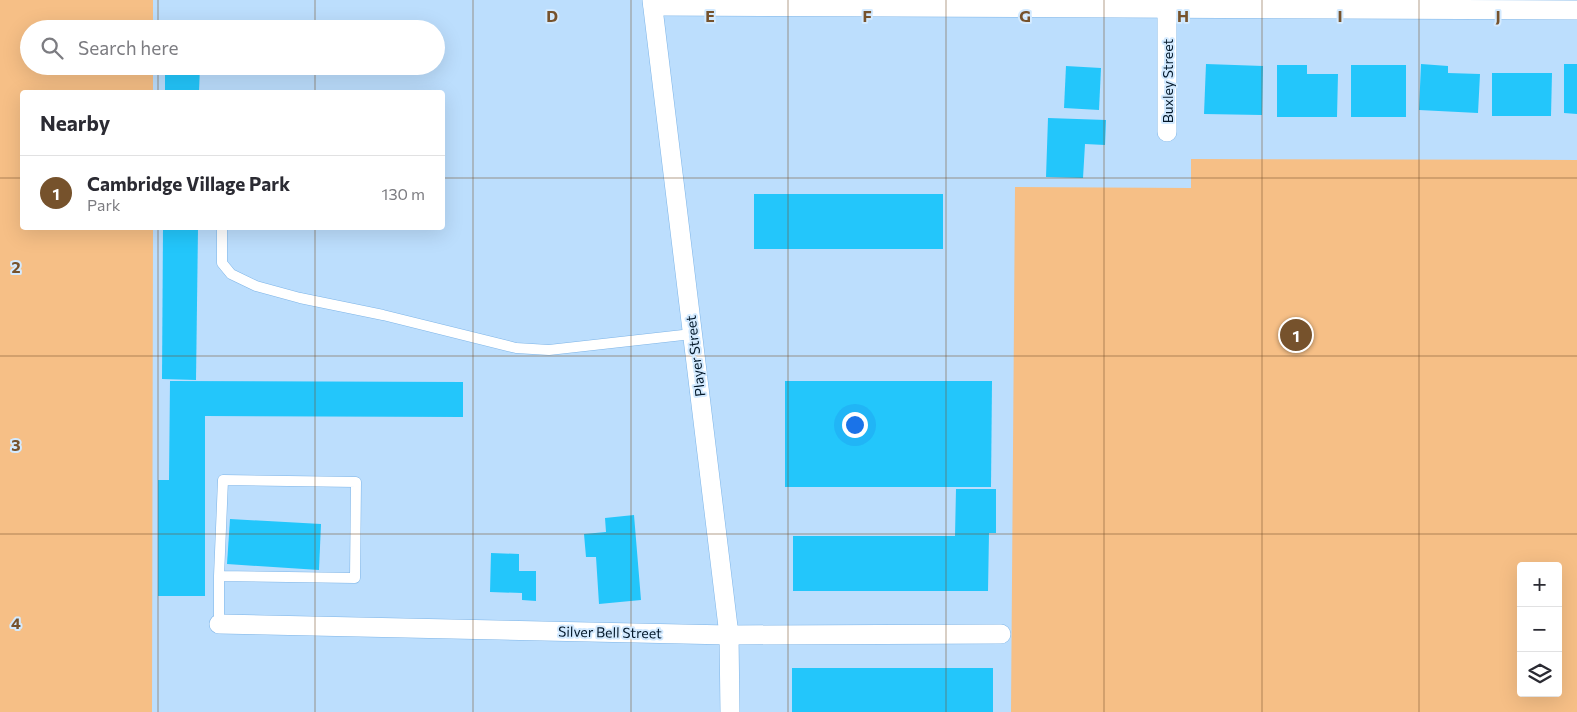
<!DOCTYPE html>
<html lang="en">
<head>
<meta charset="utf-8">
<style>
	body { margin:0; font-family:Commissioner,sans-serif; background:#f7f7f7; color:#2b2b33 }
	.controls { position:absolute; right:15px; bottom:15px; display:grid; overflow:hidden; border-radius:5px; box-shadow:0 5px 20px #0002 }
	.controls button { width:45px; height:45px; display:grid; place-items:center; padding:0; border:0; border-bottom:1px solid #e1e1e2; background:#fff; color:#2b2b33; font:25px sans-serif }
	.you { position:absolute; left:854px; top:424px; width:18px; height:18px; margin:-12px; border:4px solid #fff; border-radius:50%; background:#1a73e8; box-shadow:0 0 0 8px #1a73e833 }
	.badge { display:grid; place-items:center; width:32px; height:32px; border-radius:50%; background:#76522c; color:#fff; font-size:16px; font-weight:700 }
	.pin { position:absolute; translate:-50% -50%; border:2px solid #fff; box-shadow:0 1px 5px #0006 }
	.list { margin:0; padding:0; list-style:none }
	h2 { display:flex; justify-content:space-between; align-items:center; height:65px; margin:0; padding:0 20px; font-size:21px }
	h2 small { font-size:16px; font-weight:400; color:#7c7c81 }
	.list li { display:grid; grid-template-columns:32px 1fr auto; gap:15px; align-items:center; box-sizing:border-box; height:75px; padding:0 20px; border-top:1px solid #e1e1e2 }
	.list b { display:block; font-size:19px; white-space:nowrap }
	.list p { margin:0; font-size:16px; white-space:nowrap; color:#7c7c81 }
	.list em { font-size:16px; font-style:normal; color:#7c7c81 }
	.icon { flex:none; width:28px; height:28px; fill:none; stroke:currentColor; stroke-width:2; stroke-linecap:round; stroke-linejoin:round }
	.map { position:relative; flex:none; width:1577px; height:712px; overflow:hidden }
	.search { position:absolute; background:#fff; box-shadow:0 5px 20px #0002; left:20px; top:20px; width:425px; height:55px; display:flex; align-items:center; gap:12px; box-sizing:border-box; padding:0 18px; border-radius:28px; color:#7c7c81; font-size:19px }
	.panel { position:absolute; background:#fff; box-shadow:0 5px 20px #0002; left:20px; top:90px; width:425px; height:140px; border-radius:5px }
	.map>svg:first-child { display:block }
	.green { fill:#f6bf86; fill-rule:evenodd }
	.building { fill:#23c6fb }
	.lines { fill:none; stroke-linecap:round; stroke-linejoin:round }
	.lane-casing { stroke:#7db4e7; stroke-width:11 }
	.street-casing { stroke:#7db4e7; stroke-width:20 }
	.lane { stroke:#fff; stroke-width:10 }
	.street { stroke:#fff; stroke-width:19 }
	.grid { fill:none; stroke:#76522c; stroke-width:1; stroke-opacity:0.55 }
	.labels { text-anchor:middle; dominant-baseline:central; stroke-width:4; stroke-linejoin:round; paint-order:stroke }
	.street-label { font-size:14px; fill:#021729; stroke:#d3eaff }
	.grid-label { font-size:16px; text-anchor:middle; font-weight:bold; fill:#76522c; stroke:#d3eaff; stroke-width:4; stroke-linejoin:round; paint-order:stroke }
</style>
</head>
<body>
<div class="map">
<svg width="1577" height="712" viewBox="0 0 1577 712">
	<rect width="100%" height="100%" fill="#bcdefd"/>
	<g class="green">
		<polygon points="0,0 153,0 153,29 29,29 29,66 153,66 153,92 22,92 22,228 153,228 152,712 0,712"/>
		<path d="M1191 159 1577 160V712H1011L1015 187 1191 188ZM1521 566H1558V693H1521Z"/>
	</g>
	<g class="building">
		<polygon points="1206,64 1263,66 1262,115 1204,114"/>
		<polygon points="1421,64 1448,66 1448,73 1480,74 1478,113 1419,110"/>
		<polygon points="1564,64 1577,64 1577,114 1564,113"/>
		<polygon points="1277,65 1307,65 1307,74 1338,74 1337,117 1277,117"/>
		<rect x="1351" y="65" width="55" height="52"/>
		<polygon points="165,66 200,66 199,92 165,92"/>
		<polygon points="1066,66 1101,68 1099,110 1064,108"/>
		<polygon points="1492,73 1552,73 1551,116 1492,116"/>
		<polygon points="1048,118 1106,120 1105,145 1085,144 1083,178 1046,177"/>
		<rect x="754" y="194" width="189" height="55"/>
		<polygon points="163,228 198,228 196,380 162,379"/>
		<polygon points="170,381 463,382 463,417 205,416 205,596 158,596 158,480 169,480"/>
		<polygon points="785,381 992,381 991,487 785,487"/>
		<polygon points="956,489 996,489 996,533 989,533 988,591 793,591 793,536 955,536"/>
		<polygon points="634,515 641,600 599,604 596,557 586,557 584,534 606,532 605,518"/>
		<polygon points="230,519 321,524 319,570 227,564"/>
		<polygon points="491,553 519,554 519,571 536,571 536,601 522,600 522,593 490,592"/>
		<rect x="792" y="668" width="201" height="44"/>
	</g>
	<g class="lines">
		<defs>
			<g id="lane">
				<polyline points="222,228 222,263 231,274 256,286 300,298 383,315 516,348 549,350 692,334"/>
				<polyline points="219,624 219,576 223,480 356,482 355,578 219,576"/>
			</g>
			<g id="street">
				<polyline points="652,0 729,635 730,712"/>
				<polyline points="653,6 1577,10"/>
				<polyline points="1167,132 1167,0"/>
				<polyline points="219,624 729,635 1001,634"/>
			</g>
		</defs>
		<use href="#lane" class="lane-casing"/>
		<use href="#street" class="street-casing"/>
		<use href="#lane" class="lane"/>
		<use href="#street" class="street"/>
	</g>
	<path class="grid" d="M158 0V29M315 0V29M473 0V712M631 0V712M788 0V712M946 0V712M1104 0V712M1262 0V712M1419 0V712M158 66V92M315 66V92M0 178H22M442 178H1577M158 228V712M315 228V712M0 356H1577M0 534H1577"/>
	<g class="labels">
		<g class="street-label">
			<text transform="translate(1167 81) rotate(-90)">Buxley Street</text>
			<text transform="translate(695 356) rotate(-97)">Player Street</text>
			<text transform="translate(610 632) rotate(1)">Silver Bell Street</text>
		</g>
	</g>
	<g class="grid-label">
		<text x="552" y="22">D</text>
		<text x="710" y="22">E</text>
		<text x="867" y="22">F</text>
		<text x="1025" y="22">G</text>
		<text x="1183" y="22">H</text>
		<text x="1340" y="22">I</text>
		<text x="1498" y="22">J</text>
		<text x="16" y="273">2</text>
		<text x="16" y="451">3</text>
		<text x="16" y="629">4</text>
	</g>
</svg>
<div class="controls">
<button>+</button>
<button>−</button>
<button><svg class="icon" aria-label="layers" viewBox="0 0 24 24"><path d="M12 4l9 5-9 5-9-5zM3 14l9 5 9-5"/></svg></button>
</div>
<div class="you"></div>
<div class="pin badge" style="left:1296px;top:335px">1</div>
<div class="search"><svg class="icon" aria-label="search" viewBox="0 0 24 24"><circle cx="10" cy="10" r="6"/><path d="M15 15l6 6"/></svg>Search here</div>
<section class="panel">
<h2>Nearby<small></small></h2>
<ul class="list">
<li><span class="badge">1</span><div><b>Cambridge Village Park</b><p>Park</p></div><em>130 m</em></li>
</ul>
</section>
</div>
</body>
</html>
